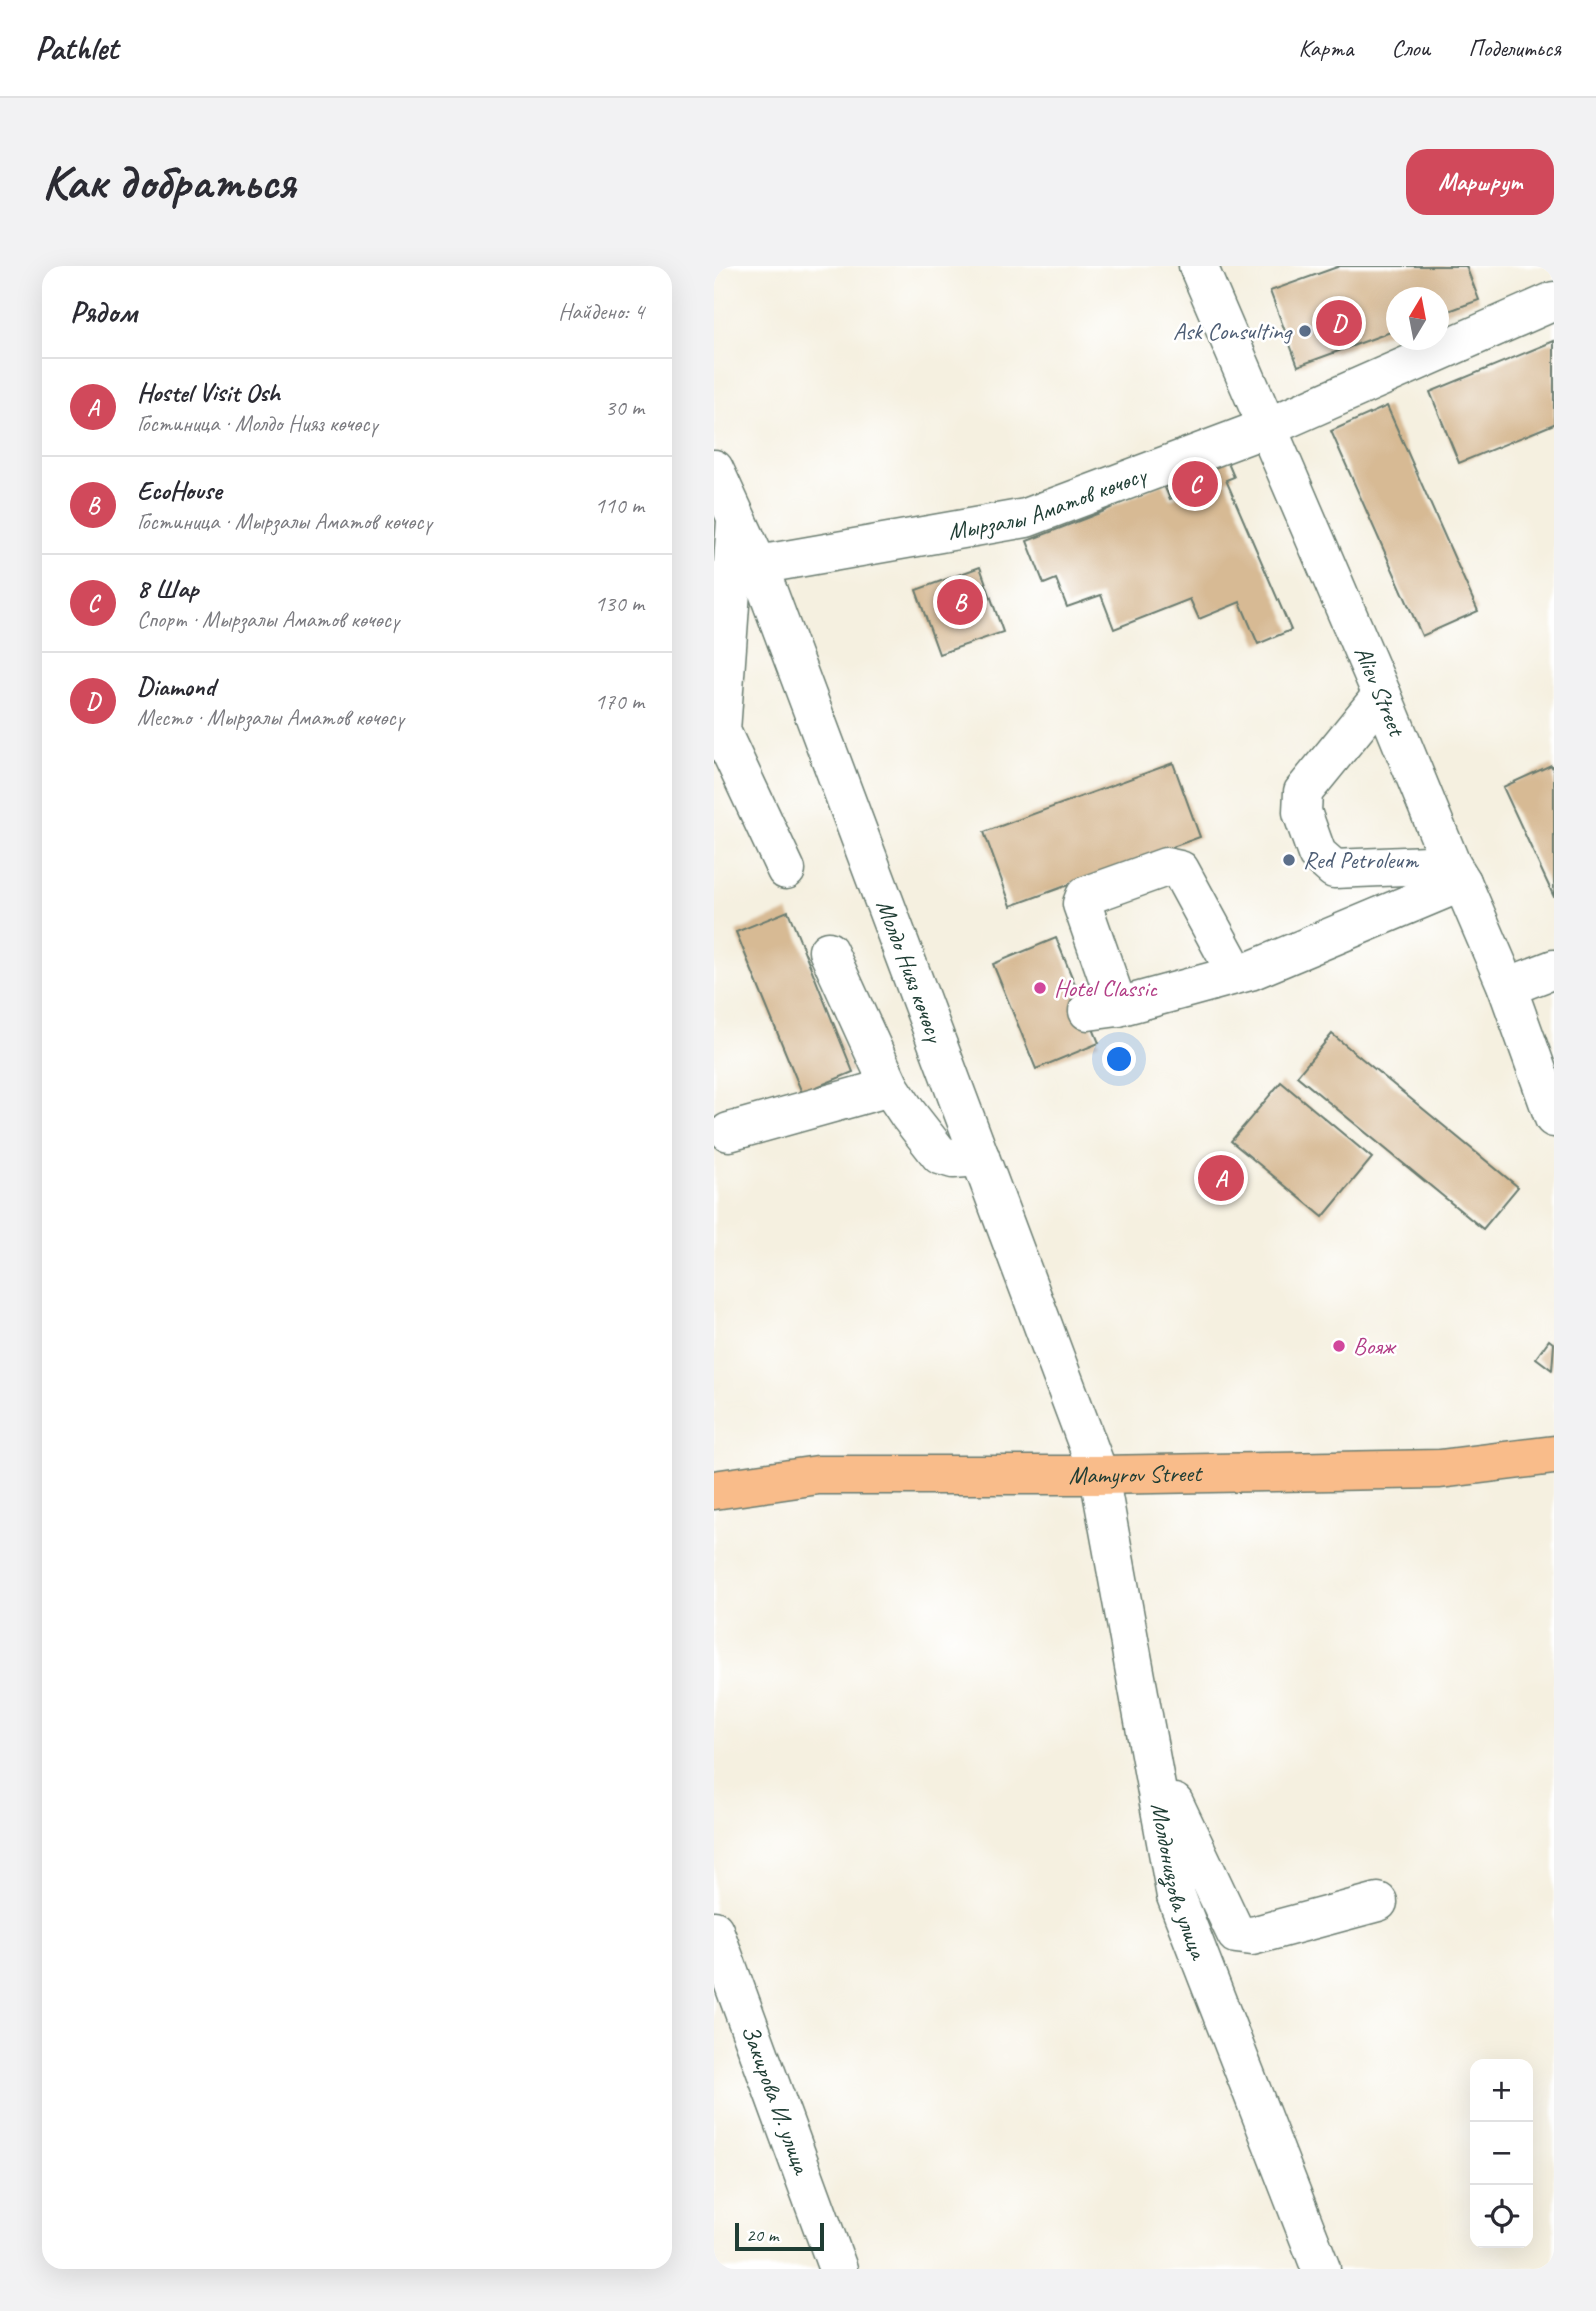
<!DOCTYPE html>
<html lang="ru">
<head>
<meta charset="utf-8">
<style>
	body { margin:0; font-family:Caveat,sans-serif; background:#f2f2f3; color:#2b2b33 }
	.controls { position:absolute; right:21px; bottom:21px; display:grid; overflow:hidden; border-radius:14px; box-shadow:0 7px 28px #0002 }
	.controls button { width:63px; height:63px; display:grid; place-items:center; padding:0; border:0; border-bottom:2px solid #e1e1e2; background:#fff; color:#2b2b33; font:35px sans-serif }
	.compass { position:absolute; left:672px; top:21px; width:63px; height:63px; border-radius:50%; background:#fff; box-shadow:0 7px 28px #0002; rotate:10deg }
	.scale { position:absolute; left:21px; bottom:18px; width:89px; box-sizing:border-box; padding-left:7px; border:4px solid #1f3d34; border-top:0; font-size:19px; line-height:24px; white-space:nowrap; color:#1f3d34; -webkit-text-stroke:5px #fff; paint-order:stroke }
	.you { position:absolute; left:406px; top:794px; width:24px; height:24px; margin:-18px; border:5px solid #fff; border-radius:50%; background:#1a73e8; box-shadow:0 0 0 10px #1a73e833 }
	.badge { display:grid; place-items:center; width:46px; height:46px; border-radius:50%; background:#d1495b; color:#fff; font-size:23px; font-weight:700 }
	.pin { position:absolute; translate:-50% -50%; border:4px solid #fff; box-shadow:0 2px 7px #0006 }
	.list { margin:0; padding:0; list-style:none }
	h2 { display:flex; justify-content:space-between; align-items:center; height:91px; margin:0; padding:0 28px; font-size:30px }
	h2 small { font-size:23px; font-weight:400; color:#7c7c81 }
	.list li { display:grid; grid-template-columns:46px 1fr auto; gap:21px; align-items:center; box-sizing:border-box; height:98px; padding:0 28px; border-top:2px solid #e1e1e2 }
	.list b { display:block; font-size:26px; white-space:nowrap }
	.list p { margin:0; font-size:23px; white-space:nowrap; color:#7c7c81 }
	.list em { font-size:23px; font-style:normal; color:#7c7c81 }
	.icon { flex:none; width:38px; height:38px; fill:none; stroke:currentColor; stroke-width:2; stroke-linecap:round; stroke-linejoin:round }
	.map { position:relative; flex:none; width:840px; height:2003px; overflow:hidden; border-radius:21px }
	header { display:flex; align-items:center; gap:42px; box-sizing:border-box; height:98px; padding:0 35px; background:#fff; border-bottom:2px solid #e1e1e2 }
	header strong { font-size:33px }
	nav { display:flex; gap:38px; margin-inline-start:auto; font-size:24px }
	.intro { display:flex; align-items:center; justify-content:space-between; box-sizing:border-box; height:168px; padding:0 42px }
	h1 { margin:0; font-size:49px }
	.button { padding:18px 32px; border-radius:21px; background:#d1495b; color:#fff; font-size:24px; font-weight:700 }
	main { display:flex; gap:42px; padding:0 42px }
	aside { flex:1; background:#fff; border-radius:21px; box-shadow:0 7px 28px #0002 }
	.map>svg:first-child { display:block }
	.building { fill:#d7ba94 }
	.lines { fill:none; stroke-linecap:round; stroke-linejoin:round }
	.minor-casing { stroke:#6a7c70; stroke-width:41 }
	.major-casing { stroke:#6a7c70; stroke-width:41 }
	.minor { stroke:#fff; stroke-width:38 }
	.major { stroke:#f9bc8a; stroke-width:38 }
	.service-dot { fill:#5c6f8a; stroke:#fff; stroke-width:2.5 }
	.hotel-dot { fill:#d1479c; stroke:#fff; stroke-width:2.5 }
	.labels { text-anchor:middle; dominant-baseline:central; stroke-width:5; stroke-linejoin:round; paint-order:stroke }
	.service-label { font-size:24px; fill:#4e5e75; stroke:#fff; text-anchor:end }
	.street-label { font-size:24px; fill:#1f3d34; stroke:#fff }
	.hotel-label { font-size:24px; fill:#b23c85; stroke:#fff; text-anchor:start }
</style>
</head>
<body>
<header>
<strong>Pathlet</strong>
<nav><a>Карта</a><a>Слои</a><a>Поделиться</a></nav>
</header>
<div class="intro"><h1>Как добраться</h1><a class="button">Маршрут</a></div>
<main>
<aside>
<h2>Рядом<small>Найдено: 4</small></h2>
<ul class="list">
<li><span class="badge">A</span><div><b>Hostel Visit Osh</b><p>Гостиница · Молдо Нияз көчөсү</p></div><em>30 m</em></li>
<li><span class="badge">B</span><div><b>EcoHouse</b><p>Гостиница · Мырзалы Аматов көчөсү</p></div><em>110 m</em></li>
<li><span class="badge">C</span><div><b>8 Шар</b><p>Спорт · Мырзалы Аматов көчөсү</p></div><em>130 m</em></li>
<li><span class="badge">D</span><div><b>Diamond</b><p>Место · Мырзалы Аматов көчөсү</p></div><em>170 m</em></li>
</ul>
</aside>
<div class="map">
<svg width="840" height="2003" viewBox="0 0 840 2003">
	<rect width="100%" height="100%" fill="#fff"/>
	<filter id="ink" filterUnits="userSpaceOnUse"><feTurbulence type="fractalNoise" baseFrequency=".0143" numOctaves="2"/><feDisplacementMap in="SourceGraphic" scale="14" xChannelSelector="R" yChannelSelector="G"/><feConvolveMatrix kernelMatrix="1 2 1 2 8 2 1 2 1" color-interpolation-filters="sRGB"/></filter>
	<filter id="wash" filterUnits="userSpaceOnUse"><feTurbulence type="fractalNoise" baseFrequency=".00686" numOctaves="4" result="noise"/><feDisplacementMap in="SourceGraphic" scale="28" xChannelSelector="R" yChannelSelector="G"/><feGaussianBlur stdDeviation="1.57" result="paint"/><feColorMatrix in="noise" values="0 0 0 0 0 0 0 0 0 0 0 0 0 0 0 0 0 1.4 0 .05"/><feComposite in="paint" operator="in"/></filter>
	<g filter="url(#wash)">
		<rect width="100%" height="100%" fill="#f5f0e0"/>
		<g id="blocks">
			<g class="building">
				<polygon points="626,0 752,0 765,34 724,49 724,32 682,32 682,64 584,100 556,25"/>
				<polygon points="840,75 840,158 745,197 716,126"/>
				<polygon points="673,140 764,345 708,370 617,165"/>
				<polygon points="511,190 520,211 512,214 577,364 544,378 526,336 485,353 476,333 400,363 387,329 353,341 342,313 330,318 313,275 388,246 449,217 456,233 469,228 462,211"/>
				<polygon points="266,301 289,366 225,388 202,324"/>
				<polygon points="459,497 486,571 297,640 270,566"/>
				<polygon points="837,499 840,505 840,631 789,521"/>
				<polygon points="74,645 139,806 88,827 22,666"/>
				<polygon points="342,672 385,777 322,803 279,698"/>
				<polygon points="618,768 804,921 769,963 583,810"/>
				<polygon points="567,816 658,892 609,951 517,875"/>
				<polygon points="835,1074 840,1078 838,1104 822,1092"/>
			</g>
		</g>
	</g>
	<g filter="url(#ink)">
		<use href="#blocks" fill-opacity="0" stroke="#6a7c70" stroke-width="2"/>
		<g class="lines">
			<defs>
				<g id="minor">
					<path id="s1" d="M484 0 668 429 737 598 748 616 793 721 840 852"/>
					<path id="s2" d="M0 203 44 299 385 1209 462 1630 607 2003"/>
					<polyline points="22,255 7,465 72,604"/>
					<path id="s3" d="M44 299 312 252 554 161 840 35"/>
					<polyline points="668,429 589,526 588,546 603,588 620,603 737,598"/>
					<polyline points="114,685 176,821 194,848 226,889 239,893 266,891"/>
					<polyline points="793,721 840,703"/>
					<polyline points="404,741 368,638 371,630 452,601 466,604 522,707"/>
					<polyline points="374,745 404,741 536,705 748,616"/>
					<polyline points="15,866 176,821"/>
					<polyline points="460,1537 522,1668 538,1670 664,1636"/>
					<path id="s4" d="M0 1664 124 2003"/>
				</g>
				<g id="major">
					<path id="s5" d="M0 1224 104 1209H385L726 1203 840 1189"/>
				</g>
			</defs>
			<use href="#minor" class="minor-casing"/>
			<use href="#major" class="major-casing"/>
			<use href="#minor" class="minor"/>
			<use href="#major" class="major"/>
		</g>
	</g>
	<g class="service-dot">
		<circle cx="591" cy="65" r="7"/>
		<circle cx="575" cy="594" r="7"/>
	</g>
	<g class="hotel-dot">
		<circle cx="326" cy="722" r="7"/>
		<circle cx="625" cy="1080" r="7"/>
	</g>
	<g class="labels">
		<g class="service-label">
			<text x="577" y="65">Ask Consulting</text>
			<text x="589" y="594" text-anchor="start">Red Petroleum</text>
		</g>
		<g class="street-label">
			<text stroke="none"><textPath href="#s3" startOffset="296">Мырзалы Аматов көчөсү</textPath></text>
			<text stroke="none"><textPath href="#s1" startOffset="462">Aliev Street</textPath></text>
			<text stroke="none"><textPath href="#s2" startOffset="539">Молдо Нияз көчөсү</textPath></text>
			<text stroke="none"><textPath href="#s5" startOffset="422">Mamyrov Street</textPath></text>
			<text stroke="none"><textPath href="#s2" startOffset="1491">Молдониязова улица</textPath></text>
			<text stroke="none"><textPath href="#s4" startOffset="180">Закирова И. улица</textPath></text>
		</g>
		<g class="hotel-label">
			<text x="340" y="722">Hotel Classic</text>
			<text x="639" y="1080">Вояж</text>
		</g>
	</g>
</svg>
<div class="controls">
<button>+</button>
<button>−</button>
<button><svg class="icon" aria-label="locate" viewBox="0 0 24 24"><circle cx="12" cy="12" r="6"/><path d="M12 2v4M12 18v4M2 12h4M18 12h4"/></svg></button>
</div>
<svg class="compass" viewBox="-18 -18 36 36"><path d="M0-13l5 13h-10z" fill="#e53935"/><path d="M0 13l5-13h-10z" fill="#7c7c81"/></svg>
<div class="scale">20 m</div>
<div class="you"></div>
<div class="pin badge" style="left:507px;top:912px">A</div>
<div class="pin badge" style="left:246px;top:336px">B</div>
<div class="pin badge" style="left:481px;top:218px">C</div>
<div class="pin badge" style="left:625px;top:57px">D</div>
</div>
</main>
</body>
</html>
